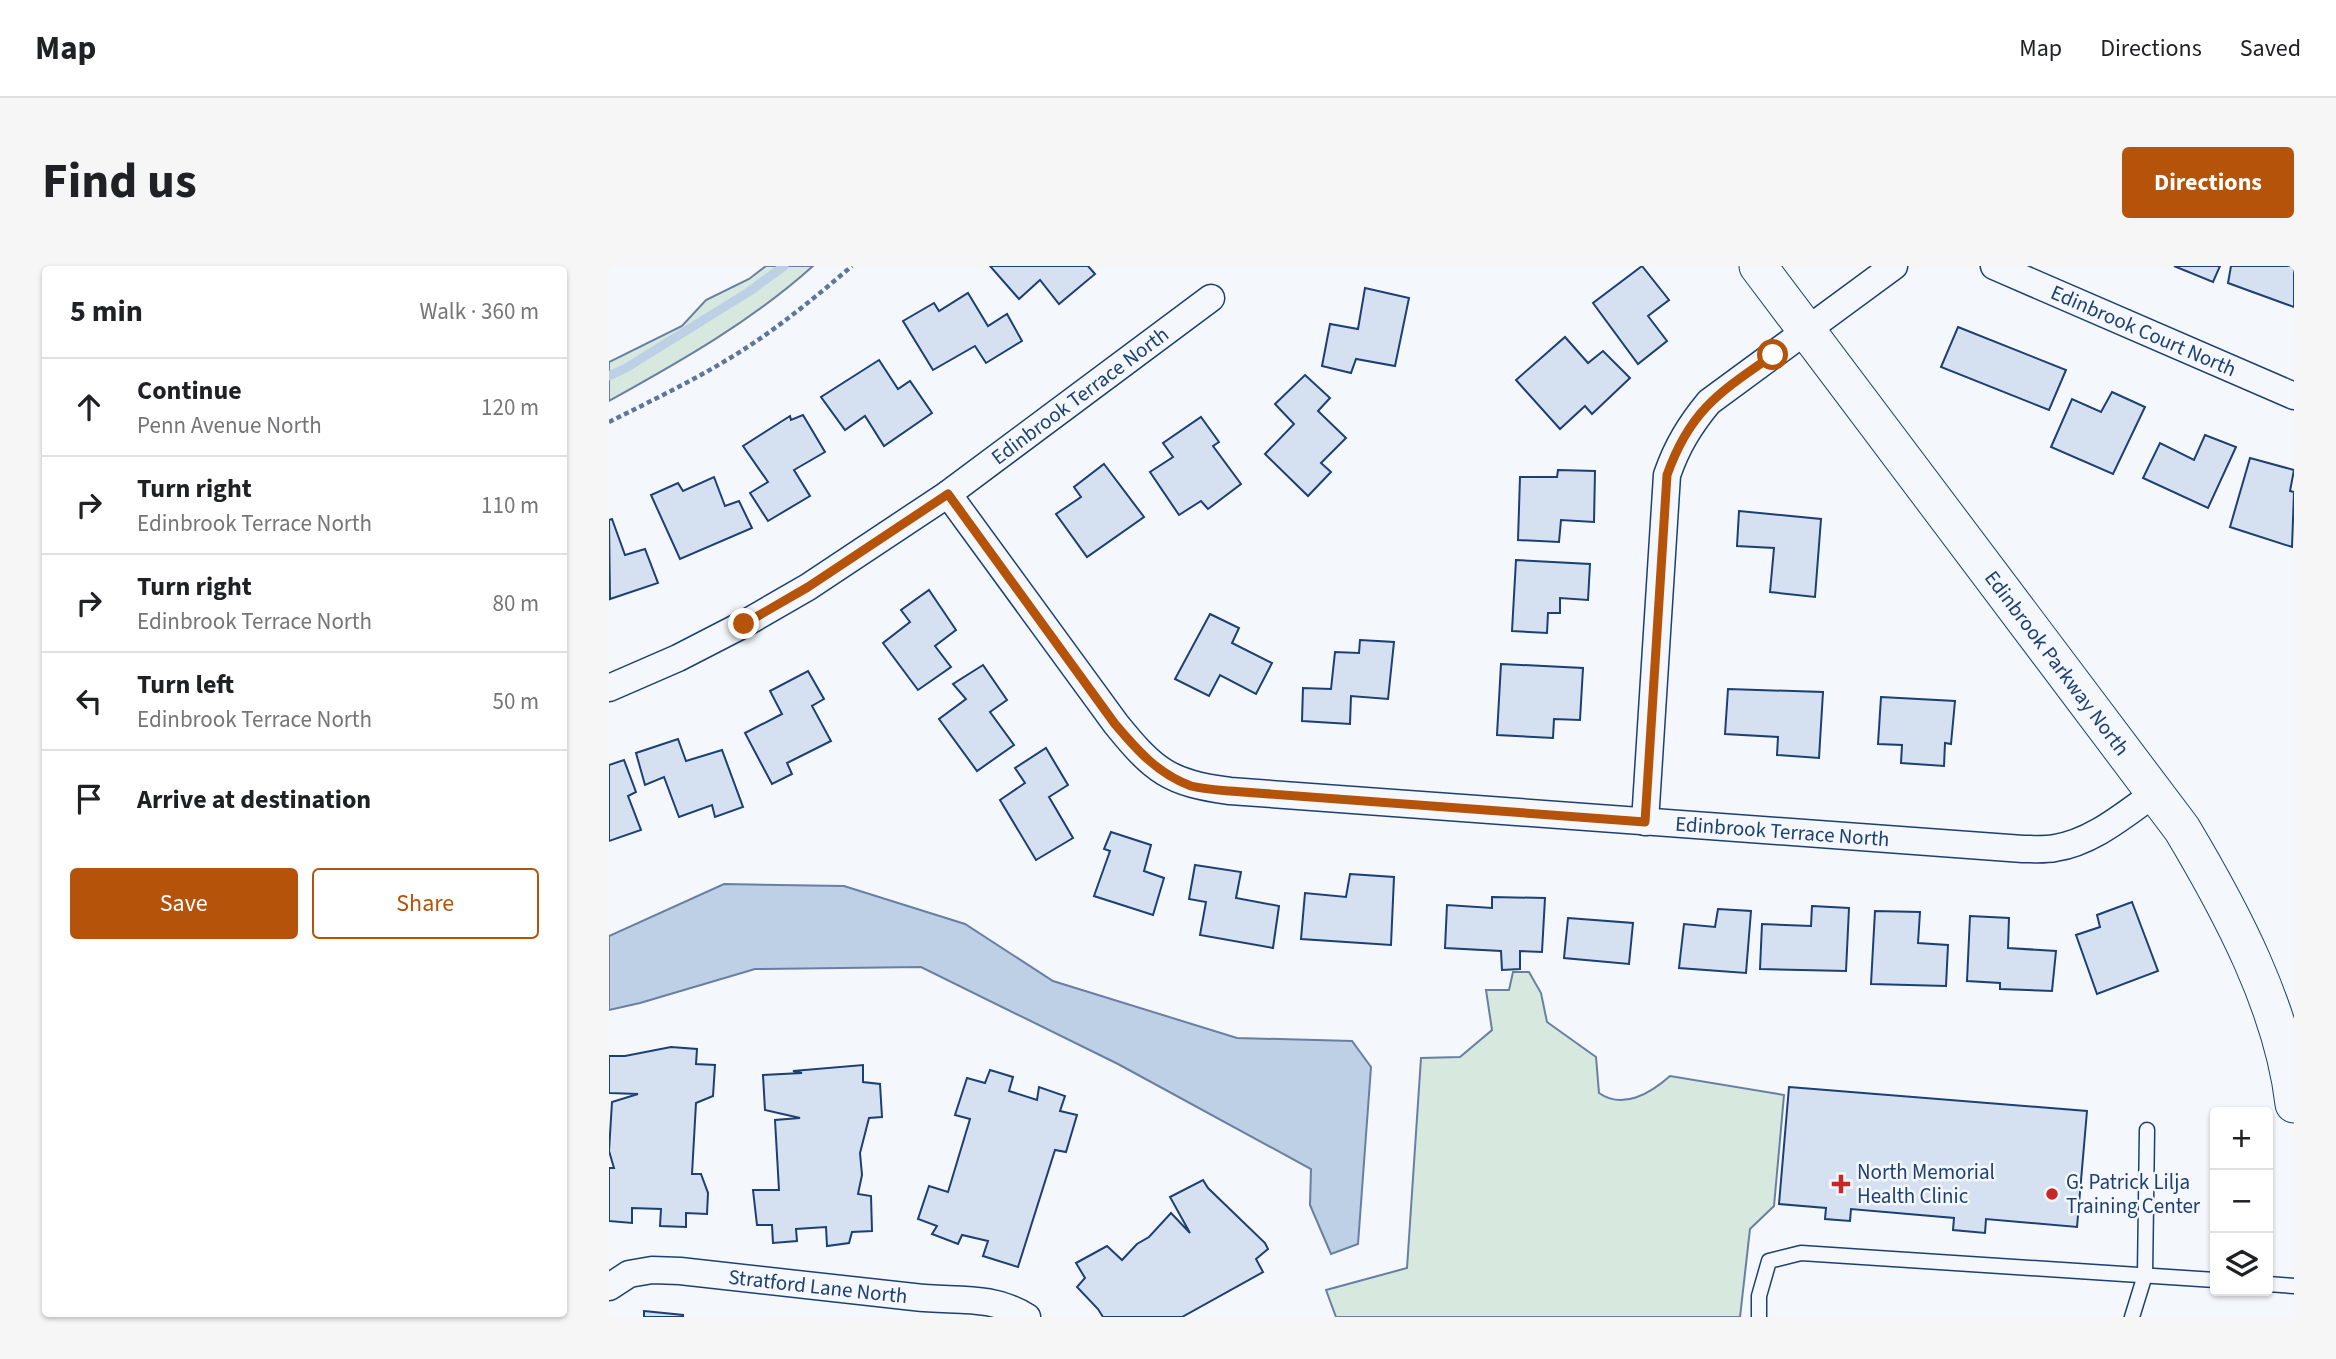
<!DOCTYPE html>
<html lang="en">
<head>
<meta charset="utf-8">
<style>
	body { margin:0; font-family:"Source Sans 3",sans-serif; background:#f6f6f6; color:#202124 }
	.controls { position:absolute; right:21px; bottom:21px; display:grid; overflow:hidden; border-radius:7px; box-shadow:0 2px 5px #0004 }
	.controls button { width:63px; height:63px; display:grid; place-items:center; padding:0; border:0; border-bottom:2px solid #e0e0e0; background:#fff; color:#202124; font:35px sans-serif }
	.stop { position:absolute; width:21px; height:21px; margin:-16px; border:5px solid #b45309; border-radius:50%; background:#fff }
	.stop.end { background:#b45309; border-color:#fff; box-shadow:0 2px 7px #0008 }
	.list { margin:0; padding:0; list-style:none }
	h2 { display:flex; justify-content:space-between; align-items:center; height:91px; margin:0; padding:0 28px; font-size:30px }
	h2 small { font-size:23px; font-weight:400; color:#757577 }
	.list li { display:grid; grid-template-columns:46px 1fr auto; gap:21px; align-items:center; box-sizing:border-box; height:98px; padding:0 28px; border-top:2px solid #e0e0e0 }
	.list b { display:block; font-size:26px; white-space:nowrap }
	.list p { margin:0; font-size:23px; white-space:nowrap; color:#757577 }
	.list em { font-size:23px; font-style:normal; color:#757577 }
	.actions { display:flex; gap:14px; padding:21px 28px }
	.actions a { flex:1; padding:16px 0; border:2px solid #b45309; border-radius:7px; text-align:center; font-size:24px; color:#b45309 }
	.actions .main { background:#b45309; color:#fff }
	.icon { flex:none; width:38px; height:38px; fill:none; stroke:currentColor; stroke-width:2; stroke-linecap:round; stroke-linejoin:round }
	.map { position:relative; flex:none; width:1685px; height:1051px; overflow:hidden; border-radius:7px }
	header { display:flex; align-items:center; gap:42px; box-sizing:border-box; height:98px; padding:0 35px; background:#fff; border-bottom:2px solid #e0e0e0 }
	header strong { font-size:33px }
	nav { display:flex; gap:38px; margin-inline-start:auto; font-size:24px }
	.intro { display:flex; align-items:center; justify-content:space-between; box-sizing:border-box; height:168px; padding:0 42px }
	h1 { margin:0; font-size:49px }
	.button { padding:18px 32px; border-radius:7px; background:#b45309; color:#fff; font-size:24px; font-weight:700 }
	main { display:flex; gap:42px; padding:0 42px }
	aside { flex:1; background:#fff; border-radius:7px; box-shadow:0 2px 5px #0004 }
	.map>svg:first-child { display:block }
	.green { fill:#d7e8df; stroke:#687fa3; stroke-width:2 }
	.water { fill:#bed0e5; stroke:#687fa3; stroke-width:2 }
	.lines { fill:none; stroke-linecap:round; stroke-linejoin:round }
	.stream { stroke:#bed0e5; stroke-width:9 }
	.building { fill:#d5e0f0; stroke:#1d3f73; stroke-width:2 }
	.lane-casing { stroke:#1d3f73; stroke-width:17 }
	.street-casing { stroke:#1d3f73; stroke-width:29 }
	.secondary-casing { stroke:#1d3f73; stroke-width:39 }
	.path { stroke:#5e769c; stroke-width:4.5; stroke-dasharray:5 3.5; stroke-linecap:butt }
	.lane { stroke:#f4f7fb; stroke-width:14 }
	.street { stroke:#f4f7fb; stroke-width:26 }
	.secondary { stroke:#f4f7fb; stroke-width:37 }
	.route { stroke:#b45309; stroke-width:9 }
	.poi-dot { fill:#c62828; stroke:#f4f7fb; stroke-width:2.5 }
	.labels { text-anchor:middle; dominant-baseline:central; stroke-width:5; stroke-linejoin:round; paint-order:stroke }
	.street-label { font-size:21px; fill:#1d3f73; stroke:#f4f7fb }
	.poi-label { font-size:21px; fill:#1d3f73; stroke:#f4f7fb; text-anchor:start }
</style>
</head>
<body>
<header>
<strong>Map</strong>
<nav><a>Map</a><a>Directions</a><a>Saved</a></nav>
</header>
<div class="intro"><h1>Find us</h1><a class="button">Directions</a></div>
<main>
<aside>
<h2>5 min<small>Walk · 360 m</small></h2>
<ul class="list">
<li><svg class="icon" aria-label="ahead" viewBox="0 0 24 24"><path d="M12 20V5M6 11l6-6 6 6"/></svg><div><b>Continue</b><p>Penn Avenue North</p></div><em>120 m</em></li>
<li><svg class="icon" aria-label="right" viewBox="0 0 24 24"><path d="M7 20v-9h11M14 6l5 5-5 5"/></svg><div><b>Turn right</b><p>Edinbrook Terrace North</p></div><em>110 m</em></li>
<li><svg class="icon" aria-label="right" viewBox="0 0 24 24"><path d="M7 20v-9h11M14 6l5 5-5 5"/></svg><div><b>Turn right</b><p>Edinbrook Terrace North</p></div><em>80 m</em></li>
<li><svg class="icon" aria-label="left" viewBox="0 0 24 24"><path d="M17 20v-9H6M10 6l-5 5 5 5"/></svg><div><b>Turn left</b><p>Edinbrook Terrace North</p></div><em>50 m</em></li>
<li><svg class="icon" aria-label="arrive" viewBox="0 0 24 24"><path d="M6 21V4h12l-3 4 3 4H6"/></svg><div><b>Arrive at destination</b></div></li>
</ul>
<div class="actions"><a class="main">Save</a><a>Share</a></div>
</aside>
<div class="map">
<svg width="1685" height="1051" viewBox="0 0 1685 1051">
	<rect width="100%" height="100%" fill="#f4f7fb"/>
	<g class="green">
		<path d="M157 0H204C143 55 72 95 0 135V96L73 60 97 34 140 13Z"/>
		<path d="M904 706H920L932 727 938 756 987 791 990 827C1014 844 1042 827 1061 810L1175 829 1165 940 1141 963 1131 1051H727L717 1024 798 1002 812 792 851 791 883 764 877 724H900Z"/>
	</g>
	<polygon class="water" points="115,618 235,620 356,658 444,715 628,772 743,775 762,801 749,978 722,988 701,939 702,903 509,798 312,701 146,703 31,737 0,744 0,670"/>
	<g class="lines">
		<polyline class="stream" points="0,110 17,102 141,25 175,0"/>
	</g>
	<g class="building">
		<polygon points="381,0 479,0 486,8 450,38 431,14 410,33"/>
		<polygon points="1033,0 1060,34 1039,50 1058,75 1029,98 984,37"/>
		<polygon points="1565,0 1611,0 1604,16"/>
		<polygon points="1622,0 1685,0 1685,41 1619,17"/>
		<polygon points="756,22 800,32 786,100 747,93 742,107 713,100 721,58 749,63"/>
		<polygon points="359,27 379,60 398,48 413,75 377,97 366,80 324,104 294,55 325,37 330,45"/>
		<polygon points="1349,61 1457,104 1440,144 1332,101"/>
		<polygon points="956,71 979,97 994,85 1021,112 983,148 976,140 951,163 907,114"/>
		<polygon points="270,94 289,123 301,115 323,147 275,180 256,150 236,164 212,131"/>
		<polygon points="696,109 721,132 709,145 737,172 712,197 722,206 699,230 656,188 685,158 666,138"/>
		<polygon points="1503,126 1536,141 1504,208 1442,181 1463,133 1492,146"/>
		<polygon points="194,149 216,186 185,204 201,230 159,255 141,227 159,216 134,180 181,150 182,154"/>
		<polygon points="592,151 610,176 604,180 632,218 599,243 592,235 570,249 541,206 564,191 554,177"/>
		<polygon points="1596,169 1627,181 1599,242 1534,212 1551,177 1585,194"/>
		<polygon points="1641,192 1685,204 1681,225 1685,226 1683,281 1621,261"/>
		<polygon points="495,198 535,251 478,291 447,248 472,231 465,221"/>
		<polygon points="949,204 986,205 985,256 952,254 950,276 909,274 911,211 948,211"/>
		<polygon points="105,211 116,240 130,235 143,262 71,293 42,229 69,217 74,225"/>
		<polygon points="1130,245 1212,253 1206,331 1161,326 1165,282 1128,280"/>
		<polygon points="3,253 16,289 36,283 49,317 1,333 0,254"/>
		<polygon points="907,294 981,298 979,334 951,332 951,347 939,347 938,367 903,365"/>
		<polygon points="320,324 347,364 326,380 342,401 309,424 274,377 301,356 292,344"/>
		<polygon points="601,348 630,362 623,377 663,397 647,428 611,409 600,430 566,413"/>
		<polygon points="751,374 785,376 779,433 742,430 741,458 693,455 694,422 722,423 726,386 750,387"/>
		<polygon points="892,398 974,402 971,454 945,453 944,472 888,469"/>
		<polygon points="374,399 398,434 381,446 405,479 368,505 330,453 357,433 344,418"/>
		<polygon points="199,405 215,433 203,440 222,475 178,497 183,508 163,518 136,467 173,448 161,425"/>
		<polygon points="1119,423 1214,426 1210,492 1168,489 1169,471 1116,468"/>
		<polygon points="1272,431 1346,435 1342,478 1336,477 1335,500 1292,497 1293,479 1269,478"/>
		<polygon points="69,473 77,495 113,484 134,541 106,551 103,539 70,551 55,511 36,519 27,487"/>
		<polygon points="437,482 459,519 440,531 464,572 427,594 391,534 416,517 406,502"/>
		<polygon points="15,494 27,526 19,530 32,564 0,575 0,499"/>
		<polygon points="502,566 542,579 535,605 555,612 544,649 485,630 501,585 495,583"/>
		<polygon points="586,599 632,606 627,632 670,640 664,682 591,669 597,636 580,633"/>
		<polygon points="741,608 785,611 782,679 692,673 696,627 737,631"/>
		<polygon points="883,631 936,632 933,686 911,685 911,703 893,704 892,685 836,682 838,639 883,642"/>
		<polygon points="1523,636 1549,705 1488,728 1467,669 1491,661 1488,649"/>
		<polygon points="1203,640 1240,642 1237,705 1151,703 1153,658 1202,660"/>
		<polygon points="1109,643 1142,645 1137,707 1070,702 1075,658 1106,661"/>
		<polygon points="1266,645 1311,646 1309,677 1339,679 1337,720 1262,718"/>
		<polygon points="1361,650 1400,652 1399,682 1447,685 1443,725 1391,723 1391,717 1358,715"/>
		<polygon points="959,652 1024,657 1020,698 955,692"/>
		<polygon points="62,781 88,783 87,798 106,799 104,830 87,837 83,908 92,908 99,927 98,948 77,947 77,961 51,960 52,943 23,942 23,957 0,955 0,902 5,902 0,885 3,836 29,828 0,827 0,790 16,790"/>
		<polygon points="254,799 254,816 271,818 273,851 260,852 251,887 253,909 249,928 262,930 263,965 243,966 240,977 218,980 217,961 187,963 188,975 164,977 163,959 148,959 144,924 170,924 166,854 191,852 156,844 154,809 193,807 184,805"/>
		<polygon points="381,804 404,811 400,825 428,834 430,821 456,830 451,845 468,849 457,886 446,884 409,1001 374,990 379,975 353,969 349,978 323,968 328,960 309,953 320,920 339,926 361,853 346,849 358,812 376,817"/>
		<polygon points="1180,821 1478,845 1468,961 1377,953 1376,967 1344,964 1345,952 1242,943 1241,955 1216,953 1217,942 1170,938"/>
		<polygon points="594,914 599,922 656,977 659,983 647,993 654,1006 573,1051 494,1051 489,1043 468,1021 476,1012 467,997 498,980 513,994 528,978 540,971 562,947 581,967 561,931"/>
		<polygon points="35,1045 74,1049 74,1051 35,1051"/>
	</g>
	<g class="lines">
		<defs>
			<g id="lane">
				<polyline points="1659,1018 1685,1020"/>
				<polyline points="1150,1051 1150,1030 1160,995 1192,987 1606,1014"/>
				<polyline points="1523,1051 1536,1009 1538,864"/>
			</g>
			<g id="street">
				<path id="s1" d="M1385 0 1685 130"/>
				<path id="s2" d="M339 228 507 458C545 505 560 517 621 525L1414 583C1424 583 1436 584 1446 582 1484 576 1516 548 1546 527"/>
				<path id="s3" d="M0 422 69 392 135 358 199 321 339 228 602 32"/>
				<path d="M1036 556 1058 209C1068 180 1081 159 1100 136L1285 0"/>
				<path id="s4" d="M0 1021 20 1008 43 1004 71 1005C149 1014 227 1023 305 1031 346 1036 381 1028 418 1051"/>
			</g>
			<g id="secondary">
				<path id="s5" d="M1149 0 1573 563C1622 645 1674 742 1685 838"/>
			</g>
		</defs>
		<use href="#lane" class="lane-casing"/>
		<use href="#street" class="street-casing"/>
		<use href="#secondary" class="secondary-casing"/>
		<path class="path" d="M0 156C46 133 94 110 137 82 174 58 209 29 243 0"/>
		<use href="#lane" class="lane"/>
		<use href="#street" class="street"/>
		<use href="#secondary" class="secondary"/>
	</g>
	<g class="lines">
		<path class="route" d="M135 358 199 321 339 228 506 458C528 484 549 508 582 520 594 523 608 524 621 525L1036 556 1058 209C1081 144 1111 126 1164 89"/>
	</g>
	<g class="poi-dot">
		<path d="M1228.5 907.5h7v7h7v7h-7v7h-7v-7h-7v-7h7z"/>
		<circle cx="1443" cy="928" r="7"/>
	</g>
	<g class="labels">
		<g class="street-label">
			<text stroke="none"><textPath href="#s1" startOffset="163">Edinbrook Court North</textPath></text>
			<text stroke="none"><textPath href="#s3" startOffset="556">Edinbrook Terrace North</textPath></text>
			<text stroke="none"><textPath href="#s5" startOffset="497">Edinbrook Parkway North</textPath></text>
			<text stroke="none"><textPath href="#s2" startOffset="976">Edinbrook Terrace North</textPath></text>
			<text stroke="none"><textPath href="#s4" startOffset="214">Stratford Lane North</textPath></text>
		</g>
		<g class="poi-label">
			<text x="1248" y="906">North Memorial<tspan x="1248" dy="24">Health Clinic</tspan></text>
			<text x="1457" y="916">G. Patrick Lilja<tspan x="1457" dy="24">Training Center</tspan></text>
		</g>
	</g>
</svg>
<div class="controls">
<button>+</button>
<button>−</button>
<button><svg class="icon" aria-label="layers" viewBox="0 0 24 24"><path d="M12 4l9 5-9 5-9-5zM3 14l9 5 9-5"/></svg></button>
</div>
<div class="stop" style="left:1164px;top:89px"></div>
<div class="stop end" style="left:135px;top:358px"></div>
</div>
</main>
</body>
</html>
